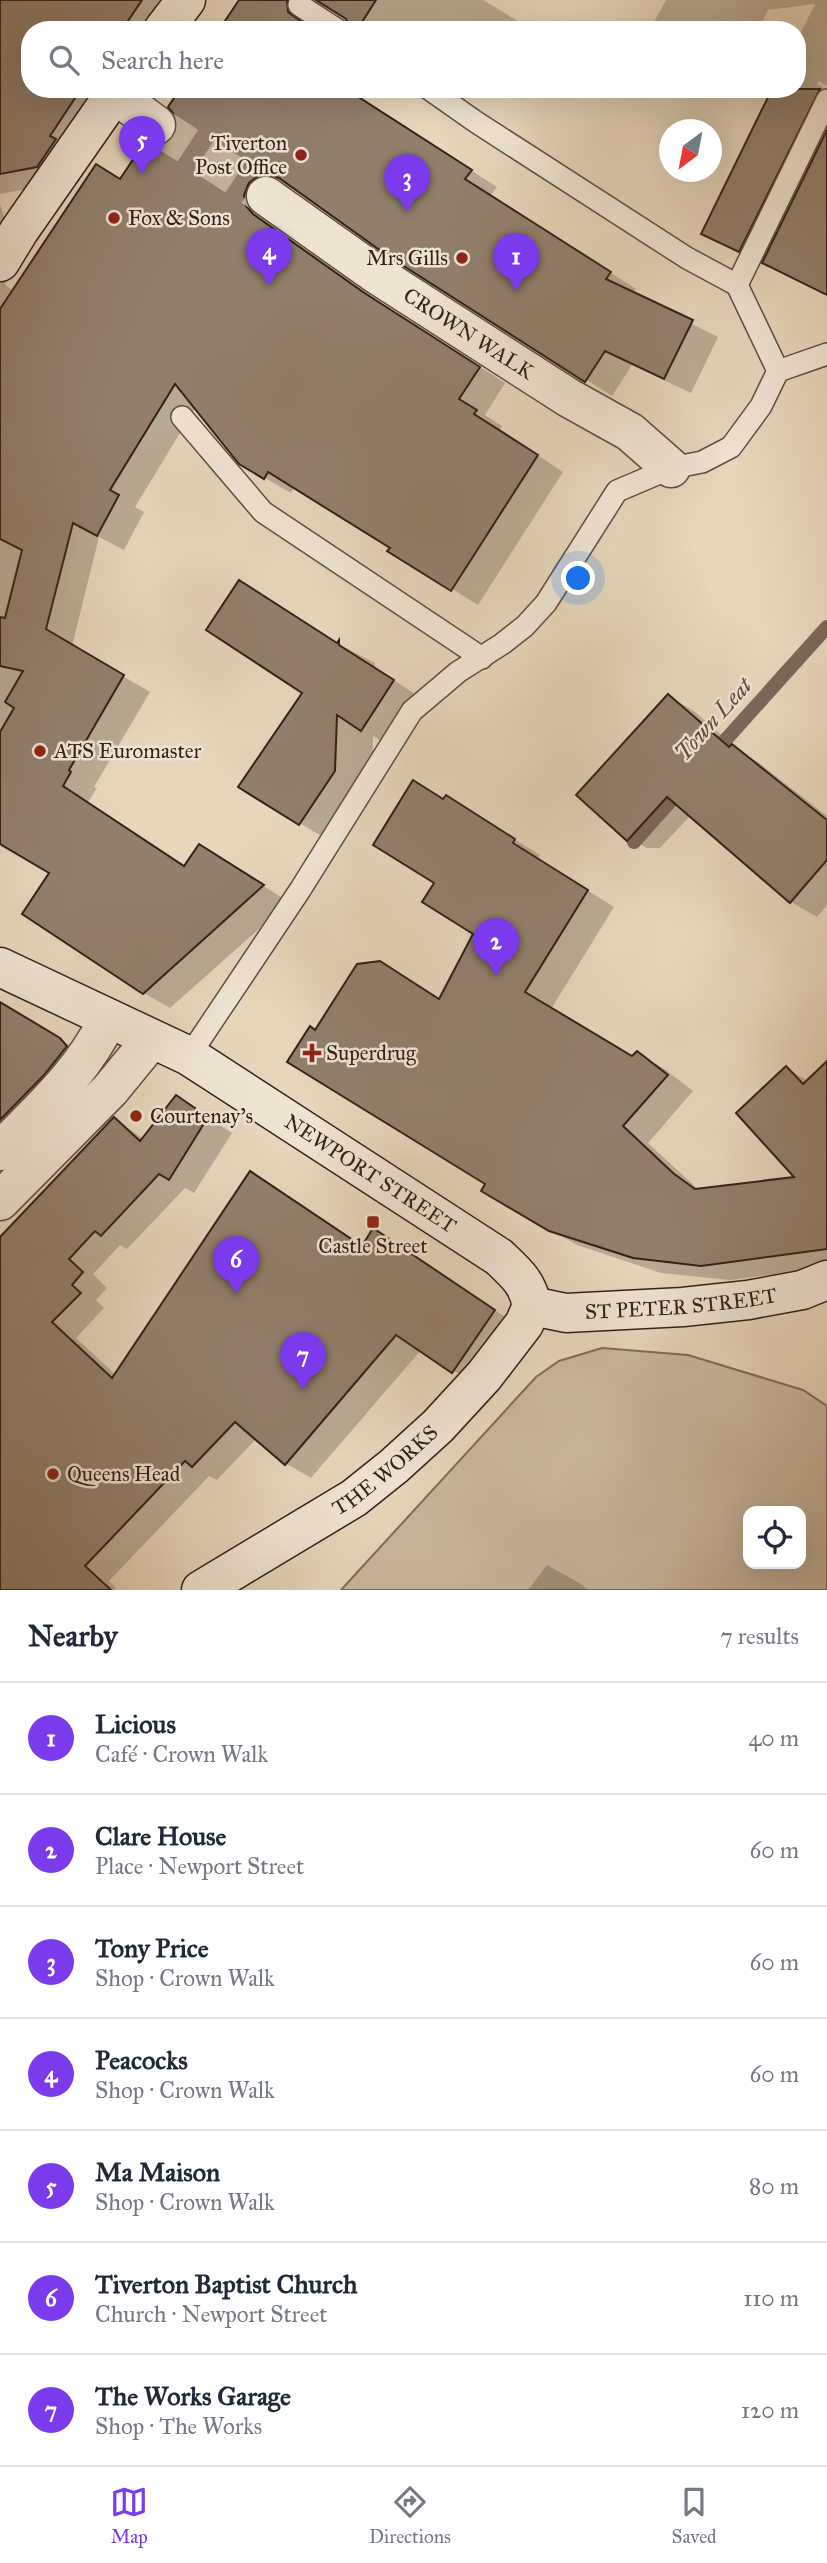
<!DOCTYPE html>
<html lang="en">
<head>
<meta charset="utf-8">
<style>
	body { margin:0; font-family:"IM FELL Great Primer",serif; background:#f2f2f3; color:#1f2937 }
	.controls { position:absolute; right:21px; bottom:21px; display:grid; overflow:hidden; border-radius:14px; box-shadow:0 7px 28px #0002 }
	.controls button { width:63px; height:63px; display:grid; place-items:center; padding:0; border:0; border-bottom:2px solid #e0e1e3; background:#fff; color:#1f2937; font:35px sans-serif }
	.compass { position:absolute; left:659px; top:119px; width:63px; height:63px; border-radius:50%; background:#fff; box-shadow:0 7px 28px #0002; rotate:212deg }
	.you { position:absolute; left:579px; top:579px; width:24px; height:24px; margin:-18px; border:5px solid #fff; border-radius:50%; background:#1a73e8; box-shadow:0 0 0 10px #1a73e833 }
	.badge { display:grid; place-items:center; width:46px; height:46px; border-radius:50%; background:#7c3aed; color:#fff; font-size:23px; font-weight:700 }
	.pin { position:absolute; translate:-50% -58px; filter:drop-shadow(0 2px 4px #0008) }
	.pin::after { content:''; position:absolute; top:37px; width:24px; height:21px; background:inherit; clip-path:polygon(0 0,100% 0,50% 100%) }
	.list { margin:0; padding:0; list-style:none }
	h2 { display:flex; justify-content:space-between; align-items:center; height:91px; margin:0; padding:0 28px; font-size:30px }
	h2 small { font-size:23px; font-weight:400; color:#747a83 }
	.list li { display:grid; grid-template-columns:46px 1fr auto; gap:21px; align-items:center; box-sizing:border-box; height:112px; padding:0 28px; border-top:2px solid #e0e1e3 }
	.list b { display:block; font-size:26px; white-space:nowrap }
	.list p { margin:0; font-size:23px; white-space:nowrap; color:#747a83 }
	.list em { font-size:23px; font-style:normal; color:#747a83 }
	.icon { flex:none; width:38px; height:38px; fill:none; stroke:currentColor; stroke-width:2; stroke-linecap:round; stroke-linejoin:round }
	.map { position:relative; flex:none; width:827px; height:1590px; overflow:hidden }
	.search { position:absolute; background:#fff; box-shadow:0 7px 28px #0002; left:21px; right:21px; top:21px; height:77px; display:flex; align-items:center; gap:18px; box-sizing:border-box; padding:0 24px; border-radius:28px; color:#747a83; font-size:26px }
	.sheet { height:875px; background:#fff }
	nav { display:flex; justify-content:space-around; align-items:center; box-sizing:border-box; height:98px; border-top:2px solid #e0e1e3; background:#fff; font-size:19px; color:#747a83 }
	nav a { display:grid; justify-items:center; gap:4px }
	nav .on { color:#7c3aed }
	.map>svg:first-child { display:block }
	.green { fill:#c8b79e; stroke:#7e6c5b; stroke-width:2; fill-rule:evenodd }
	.shadow { fill:#0003 }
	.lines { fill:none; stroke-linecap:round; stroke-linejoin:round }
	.stream { stroke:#7a6858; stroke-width:14 }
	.building { fill:#917f6c; stroke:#342018; stroke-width:2 }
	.street-tunnel { stroke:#c2b29a; stroke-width:38; stroke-dasharray:38 19; stroke-linecap:butt }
	.lane-casing { stroke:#604e40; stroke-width:24 }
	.street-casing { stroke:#604e40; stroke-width:41 }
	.secondary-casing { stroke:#342018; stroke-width:41 }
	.lane { stroke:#efe4d2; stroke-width:21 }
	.street { stroke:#efe4d2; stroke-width:38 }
	.secondary { stroke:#efe4d2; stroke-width:38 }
	.poi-dot { fill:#8f2418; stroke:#efe4d2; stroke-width:2.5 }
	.labels { text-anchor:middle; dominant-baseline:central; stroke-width:5; stroke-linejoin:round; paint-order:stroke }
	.poi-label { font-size:21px; fill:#342018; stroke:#efe4d2; text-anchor:start }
	.street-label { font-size:21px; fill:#342018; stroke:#efe4d2 }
	.water-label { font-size:23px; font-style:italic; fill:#5d4a3d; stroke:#efe4d2 }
</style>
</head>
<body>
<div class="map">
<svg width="827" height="1590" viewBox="0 0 827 1590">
	<rect width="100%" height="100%" fill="#e6d6ba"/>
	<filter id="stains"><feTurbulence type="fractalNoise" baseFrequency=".00286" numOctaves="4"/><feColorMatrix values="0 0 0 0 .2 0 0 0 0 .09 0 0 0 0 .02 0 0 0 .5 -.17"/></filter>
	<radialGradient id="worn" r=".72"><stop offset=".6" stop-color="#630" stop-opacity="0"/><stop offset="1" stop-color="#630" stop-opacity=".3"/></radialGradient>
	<path class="green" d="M602 1348 688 1355 803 1390 827 1406V1590H341L536 1377 559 1361ZM748 1511H801V1564H748Z"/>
	<g class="shadow">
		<polygon points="0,0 182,0 161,30 30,30 30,89 119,89 64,182 0,194"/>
		<polygon points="242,0 483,0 521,23 517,30 409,30 398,22 393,30 353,30 346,18 331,8 321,7 314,14 313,27 315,30 222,30"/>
		<polygon points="666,0 827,0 827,86 819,81 817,84 827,90 827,295 769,265 768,267 733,250 704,233 797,89 797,40 815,4 768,10 758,30 667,30 654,22"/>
		<polygon points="182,89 356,89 353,94 497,187 490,196 636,289 632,294 718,337 691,393 632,365 612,396 389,254 295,188 285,190 273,223 280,231 390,309 505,383 485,415 502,426 500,430 563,472 478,605 390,550 392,547 295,486 291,493 265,478 196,407 135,507 144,512 124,550 99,537 72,646 150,692 94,787 97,788 88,802 186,867 200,846 289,902 170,1008 144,993 51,872 0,842 0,204 15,253 4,277 6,286 14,291 154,148 165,147 175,139 179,129"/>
		<polygon points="239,582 338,644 375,663 375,668 429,703 398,751 373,736 372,792 336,845 240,787 305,693"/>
		<polygon points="668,696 694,711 741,752 758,762 827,816 827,905 817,917 791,902 691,815 660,848 647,848 620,832"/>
		<polygon points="444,801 472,813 540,855 538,859 614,907 551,1009 633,1058 637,1053 663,1068 693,1091 648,1143 699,1190 798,1178 786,1068 808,1081 827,1063 827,1267 730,1280 661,1273 577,1245 483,1191 488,1184 316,1032 441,1000 475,934 437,882"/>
		<polygon points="0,1006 83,1053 0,1156"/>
		<polygon points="176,1097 232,1133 194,1193 185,1188 127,1249 120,1245 93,1274 107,1288 96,1300 104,1308 76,1338 116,1375 251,1174 364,1246 374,1230 519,1326 478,1386 421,1350 311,1478 287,1464 257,1438 217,1480 209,1476 109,1581 116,1588 114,1590 0,1590 0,1238 114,1119 144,1139"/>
		<polygon points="547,1565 581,1584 588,1590 528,1590"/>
	</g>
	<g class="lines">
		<g class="stream">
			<polyline points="712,755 827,627"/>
			<polyline points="634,842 682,788"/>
		</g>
	</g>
	<g class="building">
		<polygon points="0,0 142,0 122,30 30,30 30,89 81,89 50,136 56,139 37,167 0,174"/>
		<polygon points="239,0 287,0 288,12 313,30 219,30"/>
		<polygon points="316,0 376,0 357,30 351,30 346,19"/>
		<polygon points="180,89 346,89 472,170 465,179 611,272 606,279 693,320 664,379 605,351 585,382 388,256 279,178 267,174 258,176 249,183 244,195 246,206 253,214 363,292 480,367 459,399 477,410 474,414 538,455 451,591 387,551 390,548 268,472 264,479 239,464 175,384 110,490 119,495 97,536 73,523 46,629 124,675 69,770 71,772 63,786 184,866 199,844 264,885 143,994 22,914 49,873 0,844 0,732 14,708 5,702 23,671 0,666 0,617 5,618 22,550 0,539 0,309 96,164 120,179 144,143 154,147 164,145 173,139 178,128 176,117 168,107"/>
		<polygon points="772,89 820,89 739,252 701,234"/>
		<polygon points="827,130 827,295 762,263"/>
		<polygon points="239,580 337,643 339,640 339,645 394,680 361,731 337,715 335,771 299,825 238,787 302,693 206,630"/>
		<polygon points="668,694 729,747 732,744 827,820 827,860 790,903 667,797 627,841 576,795"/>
		<polygon points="413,780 443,799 446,795 515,839 513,843 588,890 525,992 632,1056 637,1051 668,1075 623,1126 673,1173 695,1189 794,1177 736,1113 786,1066 803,1084 827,1061 827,1249 701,1266 633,1258 549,1231 481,1191 485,1184 287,1062 310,1026 315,1030 357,964 380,961 439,999 473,934 422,902 434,883 373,845"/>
		<polygon points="0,1002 60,1038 67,1046 44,1075 0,1120"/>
		<polygon points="176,1095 208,1117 169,1180 159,1174 101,1236 95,1231 69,1259 83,1272 72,1285 81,1293 52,1322 112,1378 250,1171 362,1246 373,1228 495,1310 452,1373 396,1335 285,1465 235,1422 192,1467 185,1461 85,1566 111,1590 0,1590 0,1237 114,1117 140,1141"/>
	</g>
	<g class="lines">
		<polyline class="street-tunnel" points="156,125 266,196"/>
		<defs>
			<g id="lane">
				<polyline points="299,5 338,30"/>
				<polyline points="429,89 476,122 687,258 737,285"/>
				<polyline points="778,371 827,354"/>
				<polyline points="182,417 263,512 482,658"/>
				<polyline points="189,1056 300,890 412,711 458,672 502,644 525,626 546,603 617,491 671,468 702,462 731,447 761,406 778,371 737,285 827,100"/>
			</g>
			<g id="street">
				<polyline points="115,94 156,125"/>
				<path id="s1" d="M266 196 376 274 569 398 630 432 671 468"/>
				<path d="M0 1151C41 1109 83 1072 108 1019"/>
				<polyline points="0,1201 110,1090 151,1040"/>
			</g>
			<g id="secondary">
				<polyline points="163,30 186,0"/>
				<polyline points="0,262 19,231 118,89"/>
				<path id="s2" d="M0 967 189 1056 499 1257C516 1273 528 1283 532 1306"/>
				<path id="s3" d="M532 1306 566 1313 683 1307 748 1300 802 1290 827 1280"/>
				<path id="s4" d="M201 1590 354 1498 394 1466 438 1426 484 1376 524 1324 532 1306"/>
			</g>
		</defs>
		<use href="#lane" class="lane-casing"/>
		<use href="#street" class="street-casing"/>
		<use href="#secondary" class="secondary-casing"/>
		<use href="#lane" class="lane"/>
		<use href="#street" class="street"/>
		<use href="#secondary" class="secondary"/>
	</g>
	<g class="poi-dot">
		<circle cx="301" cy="155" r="7"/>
		<circle cx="114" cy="218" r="7"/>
		<circle cx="462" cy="258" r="7"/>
		<circle cx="40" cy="751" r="7"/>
		<path d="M308.5 1042.5h7v7h7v7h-7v7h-7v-7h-7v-7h7z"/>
		<circle cx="136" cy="1116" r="7"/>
		<rect x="366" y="1215" width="14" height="14" rx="3.5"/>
		<circle cx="53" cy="1474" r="7"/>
	</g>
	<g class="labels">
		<g class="poi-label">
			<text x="287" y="143" text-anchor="end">Tiverton<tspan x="287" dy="24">Post Office</tspan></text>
			<text x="128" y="218">Fox &amp; Sons</text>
			<text x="448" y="258" text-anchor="end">Mrs Gills</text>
			<text x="54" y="751">ATS Euromaster</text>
			<text x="326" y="1053">Superdrug</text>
			<text x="150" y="1116">Courtenay's</text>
			<text x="373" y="1246" text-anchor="middle">Castle Street</text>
			<text x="67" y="1474">Queens Head</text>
		</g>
		<g class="street-label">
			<text stroke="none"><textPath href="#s1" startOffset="245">CROWN WALK</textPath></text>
			<text stroke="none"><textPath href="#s2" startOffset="425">NEWPORT STREET</textPath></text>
			<text stroke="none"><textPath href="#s3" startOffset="150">ST PETER STREET</textPath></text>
			<text stroke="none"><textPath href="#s4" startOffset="220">THE WORKS</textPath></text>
		</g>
		<g class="water-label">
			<text transform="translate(713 719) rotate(-48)">Town Leat</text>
		</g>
	</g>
	<rect width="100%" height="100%" filter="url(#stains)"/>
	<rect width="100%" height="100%" fill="url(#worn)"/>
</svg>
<div class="controls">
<button><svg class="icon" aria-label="locate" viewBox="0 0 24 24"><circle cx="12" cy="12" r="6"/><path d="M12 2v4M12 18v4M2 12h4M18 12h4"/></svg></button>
</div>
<svg class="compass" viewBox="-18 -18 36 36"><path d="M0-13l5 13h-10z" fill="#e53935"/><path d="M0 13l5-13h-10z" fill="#747a83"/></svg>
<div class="you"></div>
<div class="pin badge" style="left:516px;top:291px">1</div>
<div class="pin badge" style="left:496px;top:976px">2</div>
<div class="pin badge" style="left:407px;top:212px">3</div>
<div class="pin badge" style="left:269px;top:286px">4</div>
<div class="pin badge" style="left:142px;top:174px">5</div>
<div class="pin badge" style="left:236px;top:1294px">6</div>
<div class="pin badge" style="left:303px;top:1390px">7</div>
<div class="search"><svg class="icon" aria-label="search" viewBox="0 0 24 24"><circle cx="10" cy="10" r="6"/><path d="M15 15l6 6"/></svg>Search here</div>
</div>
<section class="sheet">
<h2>Nearby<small>7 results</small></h2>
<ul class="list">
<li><span class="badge">1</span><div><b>Licious</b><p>Café · Crown Walk</p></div><em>40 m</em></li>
<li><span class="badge">2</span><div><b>Clare House</b><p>Place · Newport Street</p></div><em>60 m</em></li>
<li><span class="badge">3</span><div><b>Tony Price</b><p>Shop · Crown Walk</p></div><em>60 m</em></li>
<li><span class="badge">4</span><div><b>Peacocks</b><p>Shop · Crown Walk</p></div><em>60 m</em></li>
<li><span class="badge">5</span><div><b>Ma Maison</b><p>Shop · Crown Walk</p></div><em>80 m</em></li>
<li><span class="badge">6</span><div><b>Tiverton Baptist Church</b><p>Church · Newport Street</p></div><em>110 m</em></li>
<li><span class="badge">7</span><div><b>The Works Garage</b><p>Shop · The Works</p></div><em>120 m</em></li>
</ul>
</section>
<nav>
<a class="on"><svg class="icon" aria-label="map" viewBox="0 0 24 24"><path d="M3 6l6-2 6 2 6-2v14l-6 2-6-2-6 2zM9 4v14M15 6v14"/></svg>Map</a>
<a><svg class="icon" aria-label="directions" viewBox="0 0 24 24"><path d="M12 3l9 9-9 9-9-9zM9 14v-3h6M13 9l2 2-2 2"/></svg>Directions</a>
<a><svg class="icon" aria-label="saved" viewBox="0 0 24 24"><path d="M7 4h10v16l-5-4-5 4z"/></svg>Saved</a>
</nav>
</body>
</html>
